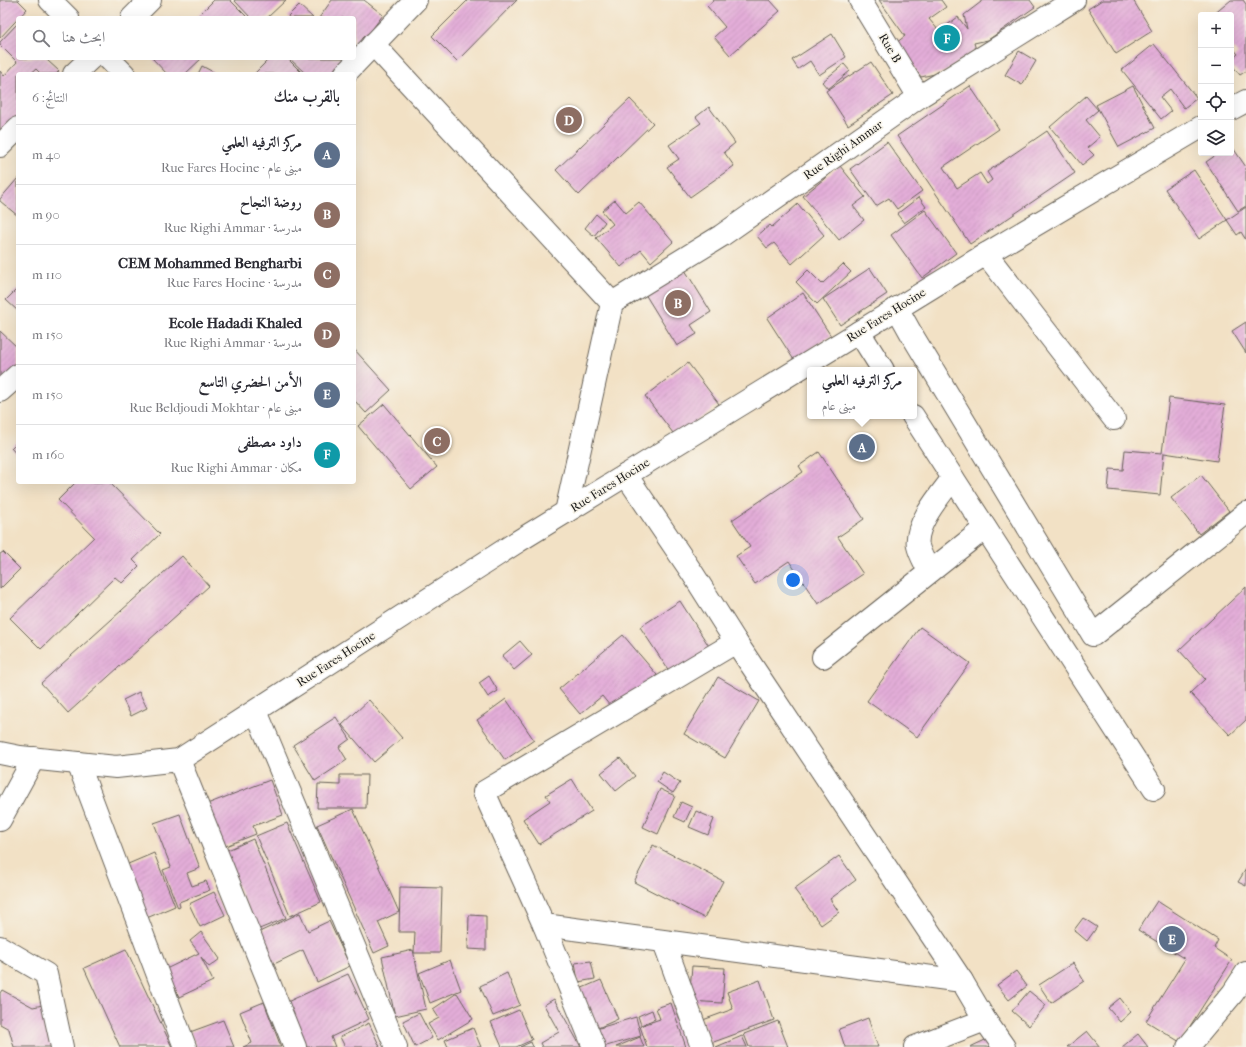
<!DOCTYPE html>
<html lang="ar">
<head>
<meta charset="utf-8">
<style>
	body { margin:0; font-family:"IM FELL French Canon",Amiri,serif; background:#f7f7f7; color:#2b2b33; direction:rtl }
	.controls { position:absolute; right:12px; top:12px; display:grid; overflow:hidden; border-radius:4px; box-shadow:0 4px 16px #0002 }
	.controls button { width:36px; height:36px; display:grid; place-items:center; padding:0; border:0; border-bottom:1px solid #e1e1e2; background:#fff; color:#2b2b33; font:20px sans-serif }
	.you { position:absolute; left:793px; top:580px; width:14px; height:14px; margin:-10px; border:3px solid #fff; border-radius:50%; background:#1a73e8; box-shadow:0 0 0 6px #1a73e833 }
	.badge { display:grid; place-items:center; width:26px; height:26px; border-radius:50%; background:#1a73e8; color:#fff; font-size:13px; font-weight:700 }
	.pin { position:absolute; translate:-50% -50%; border:2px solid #fff; box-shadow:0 1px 4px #0006 }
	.popup { position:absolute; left:807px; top:367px; width:110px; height:52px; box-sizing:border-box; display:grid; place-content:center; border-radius:4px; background:#fff; filter:drop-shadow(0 1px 3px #0005); font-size:13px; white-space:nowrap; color:#7c7c81 }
	.popup b { font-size:15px; color:#2b2b33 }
	.popup::after { content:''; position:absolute; left:50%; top:100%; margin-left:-8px; border:8px solid transparent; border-top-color:#fff }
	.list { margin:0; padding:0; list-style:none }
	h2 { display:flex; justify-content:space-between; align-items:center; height:52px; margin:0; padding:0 16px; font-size:17px }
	h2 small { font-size:13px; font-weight:400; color:#7c7c81 }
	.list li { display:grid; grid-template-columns:26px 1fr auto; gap:12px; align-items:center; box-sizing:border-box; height:60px; padding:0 16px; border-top:1px solid #e1e1e2 }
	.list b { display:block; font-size:15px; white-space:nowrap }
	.list p { margin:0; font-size:13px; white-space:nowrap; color:#7c7c81 }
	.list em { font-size:13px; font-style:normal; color:#7c7c81 }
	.icon { flex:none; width:22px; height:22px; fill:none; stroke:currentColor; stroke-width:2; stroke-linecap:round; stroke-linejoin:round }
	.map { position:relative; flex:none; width:1246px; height:1047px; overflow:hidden; direction:ltr }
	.search { position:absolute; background:#fff; box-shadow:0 4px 16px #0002; left:16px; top:16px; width:340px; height:44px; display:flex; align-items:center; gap:10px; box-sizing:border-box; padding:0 14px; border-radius:4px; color:#7c7c81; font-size:15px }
	.panel { position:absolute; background:#fff; box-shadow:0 4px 16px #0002; left:16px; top:72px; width:340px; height:412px; border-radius:4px; direction:rtl }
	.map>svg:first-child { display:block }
	.building { fill:url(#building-hatch) }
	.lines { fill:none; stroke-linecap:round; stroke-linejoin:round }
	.minor-casing { stroke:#676157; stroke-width:24 }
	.minor { stroke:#fff; stroke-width:22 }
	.labels { text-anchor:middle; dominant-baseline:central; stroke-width:3; stroke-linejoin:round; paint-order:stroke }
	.street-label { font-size:12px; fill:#1c1c1c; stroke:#f7f3e8 }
</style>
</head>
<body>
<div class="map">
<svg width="1246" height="1047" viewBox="0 0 1246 1047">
	<defs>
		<pattern id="building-hatch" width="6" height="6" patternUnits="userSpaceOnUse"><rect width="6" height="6" fill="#e3add8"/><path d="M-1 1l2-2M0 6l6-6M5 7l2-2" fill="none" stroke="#c294b9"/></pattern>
	</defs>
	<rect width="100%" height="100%" fill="#f7f3e8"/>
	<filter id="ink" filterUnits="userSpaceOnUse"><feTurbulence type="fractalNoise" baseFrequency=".025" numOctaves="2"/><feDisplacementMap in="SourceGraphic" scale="8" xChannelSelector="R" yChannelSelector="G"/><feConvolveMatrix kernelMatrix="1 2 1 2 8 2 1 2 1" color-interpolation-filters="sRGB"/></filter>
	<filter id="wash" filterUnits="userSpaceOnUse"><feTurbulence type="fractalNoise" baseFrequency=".012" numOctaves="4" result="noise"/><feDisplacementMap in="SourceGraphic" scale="16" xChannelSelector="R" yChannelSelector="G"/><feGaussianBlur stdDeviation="0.9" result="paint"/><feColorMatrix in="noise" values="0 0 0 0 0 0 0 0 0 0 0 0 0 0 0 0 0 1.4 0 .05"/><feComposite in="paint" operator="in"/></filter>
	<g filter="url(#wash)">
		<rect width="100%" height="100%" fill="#f2e1c5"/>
		<g id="blocks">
			<g class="building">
				<polygon points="0,0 18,0 27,9 0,38"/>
				<polygon points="214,0 230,0 248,18 196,18"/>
				<polygon points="234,0 286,0 267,18 251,18"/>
				<polygon points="332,0 364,0 383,15 357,49 354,46 354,18 319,18"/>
				<polygon points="468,0 517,0 457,61 432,36"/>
				<polygon points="714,0 770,0 780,11 730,55 714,37 725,27 707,6"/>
				<polygon points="879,0 941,0 946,7 929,19 939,31 958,17 967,29 964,15 981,2 981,0 1030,0 1035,7 988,40 974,43 976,50 944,72 921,77 896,43 905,36"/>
				<polygon points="1102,0 1133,0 1152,31 1116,54 1088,9"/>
				<polygon points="1231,0 1243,0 1246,4 1246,71 1240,75 1231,64 1231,60 1238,54 1231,46 1231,15 1213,15"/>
				<polygon points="299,5 313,18 289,18 288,16"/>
				<polygon points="18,23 18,58 48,58 47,60 59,71 56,74 41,74 36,69 30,74 18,74 18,116 2,133 0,131 0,71 4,76 17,62 0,45 0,42"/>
				<polygon points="832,34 846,57 819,75 810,61 798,69 792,60"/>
				<polygon points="1154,44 1197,98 1184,108 1170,89 1160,97 1171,111 1161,119 1122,70"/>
				<polygon points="1019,51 1036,61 1022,85 1005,75"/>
				<polygon points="152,58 202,58 185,74 167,74"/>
				<polygon points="270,58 287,58 303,74 254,74"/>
				<polygon points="289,58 348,58 333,74 306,74"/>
				<polygon points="871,62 893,95 848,125 826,91"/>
				<polygon points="844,64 850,71 828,89 822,82"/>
				<polygon points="202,66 217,74 198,74"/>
				<polygon points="970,86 999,129 943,167 957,188 980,173 987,184 992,180 987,172 1047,131 1075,173 970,244 897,136"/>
				<polygon points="1133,86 1155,128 1119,147 1096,105"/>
				<polygon points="1086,96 1098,110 1086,120 1100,137 1087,148 1094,155 1082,165 1050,127"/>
				<polygon points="630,99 653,123 579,195 556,170"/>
				<polygon points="709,107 735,143 724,152 734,166 690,197 667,167 679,159 669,145 701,123 696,117"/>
				<polygon points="887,142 922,191 897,209 889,198 876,206 850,169"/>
				<polygon points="1231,145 1246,167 1246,206 1238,211 1206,162 1219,153 1231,153"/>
				<polygon points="840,166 865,197 853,206 864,220 839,240 803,196"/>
				<polygon points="1194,170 1227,220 1199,239 1165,189"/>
				<polygon points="18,178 18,216 0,201 0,199"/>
				<polygon points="919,197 926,207 904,223 897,214"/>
				<polygon points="615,200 626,213 639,202 673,242 651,262 641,250 621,267 596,238 613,224 602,211"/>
				<polygon points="798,204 824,235 792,264 774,243 767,248 757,236 770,225 772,227"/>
				<polygon points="1246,207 1246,240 1241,232 1237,235 1227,220"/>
				<polygon points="925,210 956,253 922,278 891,235"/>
				<polygon points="596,214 605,222 594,236 585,228"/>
				<polygon points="843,264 851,272 817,304 796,282 808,270 822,284"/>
				<polygon points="870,268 887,294 840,325 823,299"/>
				<polygon points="685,270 711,312 691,325 697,334 677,346 645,294"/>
				<polygon points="18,288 18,311 6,300"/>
				<polygon points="803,293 831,336 794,360 767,318"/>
				<polygon points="1246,322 1246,353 1232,331"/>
				<polygon points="0,331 18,348 18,371 0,389"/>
				<polygon points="354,349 391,390 366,413 354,400"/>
				<polygon points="688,363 719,404 676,437 645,396"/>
				<polygon points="1169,398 1225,405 1217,461 1164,453 1160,495 1108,490 1110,469 1123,470 1125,450 1162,453"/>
				<polygon points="384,404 437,467 411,489 358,426"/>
				<polygon points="18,441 18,456 11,448"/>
				<polygon points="819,452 864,519 838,537 863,574 818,604 789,561 755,584 736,556 750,547 732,520 803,472 799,466"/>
				<polygon points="1201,475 1229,511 1199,534 1171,498"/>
				<polygon points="76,482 109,482 160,534 133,560 139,566 122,583 115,577 41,649 10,618 94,537 58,500"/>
				<polygon points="3,552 20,569 0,589 0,554"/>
				<polygon points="182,556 209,586 68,713 41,683"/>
				<polygon points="1246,587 1246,720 1230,735 1190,693 1205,679 1179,650"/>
				<polygon points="680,601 714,654 675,680 640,627"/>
				<polygon points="920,627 970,663 917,737 867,701"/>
				<polygon points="623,635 657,675 614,711 602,696 580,714 559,689"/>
				<polygon points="520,641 532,655 514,670 502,656"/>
				<polygon points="489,676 498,691 488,697 479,683"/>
				<polygon points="718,677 759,701 725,758 684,734"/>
				<polygon points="139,692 147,708 131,716 123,700"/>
				<polygon points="506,699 534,740 505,760 477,720"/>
				<polygon points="369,700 402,738 374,762 342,725"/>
				<polygon points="336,717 350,739 339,747 347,760 315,781 293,745"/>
				<polygon points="620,758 635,776 616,791 601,773"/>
				<polygon points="663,772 680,783 673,793 657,782"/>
				<polygon points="340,775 367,775 366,808 317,808 318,784 340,785"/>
				<polygon points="572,779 592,811 539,844 523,819 550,801 546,795"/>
				<polygon points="270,780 283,815 253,826 256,834 223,847 207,804"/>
				<polygon points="660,789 675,796 658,834 643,827"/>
				<polygon points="681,802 692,807 685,822 674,817"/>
				<polygon points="353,809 399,912 378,922 389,946 374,953 317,825"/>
				<polygon points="696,811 714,819 708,835 689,827"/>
				<polygon points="180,814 200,868 187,873 192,886 206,881 210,890 179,902 180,907 178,908 163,870 171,867 154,823"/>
				<polygon points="287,823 321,902 290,916 256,836"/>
				<polygon points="253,839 286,918 257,930 223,852"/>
				<polygon points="653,845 723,881 704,918 634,882"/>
				<polygon points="154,853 175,906 142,920 121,867"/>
				<polygon points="839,856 856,880 830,899 839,912 821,925 794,889"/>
				<polygon points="1246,869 1246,886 1238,882"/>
				<polygon points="400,887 442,888 440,953 414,953 415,932 399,932"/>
				<polygon points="214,892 225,915 200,927 189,904"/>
				<polygon points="1157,901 1218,940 1214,948 1232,960 1180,1042 1146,1021 1185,959 1138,930"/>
				<polygon points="300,913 308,931 329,921 350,966 317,982 303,950 270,966 255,934"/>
				<polygon points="469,915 486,916 486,950 468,949"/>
				<polygon points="1083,918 1097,927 1087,941 1074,930"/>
				<polygon points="201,932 220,959 209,967 201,957 213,981 179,997 166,969 199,953 190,941"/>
				<polygon points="126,949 172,1047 120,1047 84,968"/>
				<polygon points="413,950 426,1009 395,1016 382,957"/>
				<polygon points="450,960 461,990 430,1003 419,973"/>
				<polygon points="591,961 595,979 578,982 575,963"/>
				<polygon points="1073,963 1084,981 1051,1003 1039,985"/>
				<polygon points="692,966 725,968 722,1003 689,1001"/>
				<polygon points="1016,971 1027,986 1009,1000 997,985"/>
				<polygon points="507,973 520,1005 493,1016 480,986"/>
				<polygon points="348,974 369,1019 331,1037 335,1047 305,1047 285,1003"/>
				<polygon points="601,980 618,1019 598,1028 580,989"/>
				<polygon points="760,980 774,1020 711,1043 703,1020 733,1009 727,992"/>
				<polygon points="2,990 33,1007 43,1005 54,1047 14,1047 9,1029 0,1024 0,993"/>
				<polygon points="1029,991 1046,1005 1029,1026 1012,1011"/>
				<polygon points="457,993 473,1019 438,1040 428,1024 439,1018 433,1009"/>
				<polygon points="1120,998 1131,1012 1120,1022 1108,1008"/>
				<polygon points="554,999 581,1047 542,1047 540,1043 559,1032 544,1005"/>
				<polygon points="264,1002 281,1047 243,1047 252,1043 240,1012"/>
				<polygon points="671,1003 686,1047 647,1047 640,1026 660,1019 656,1008"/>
				<polygon points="519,1010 532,1040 516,1047 502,1047 491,1022"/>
				<polygon points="652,1010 655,1019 641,1025 638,1016"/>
				<polygon points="419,1013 432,1038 415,1047 403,1021"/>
				<polygon points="636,1017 641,1036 603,1047 596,1029"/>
				<polygon points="868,1018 878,1047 845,1047 839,1029"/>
				<polygon points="223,1020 234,1047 196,1047 190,1032"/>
				<polygon points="778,1021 788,1047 749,1047 744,1034"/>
				<polygon points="369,1023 380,1047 345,1047 340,1037"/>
				<polygon points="473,1028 481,1047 448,1047 445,1040"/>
				<polygon points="1087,1031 1100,1047 1067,1047"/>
				<polygon points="1138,1034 1148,1047 1122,1047"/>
				<polygon points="996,1035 1001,1047 970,1047"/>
				<polygon points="742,1036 747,1047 716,1047"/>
				<polygon points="640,1037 644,1047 616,1047"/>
				<polygon points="531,1042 533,1047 520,1047"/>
			</g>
		</g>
	</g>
	<g filter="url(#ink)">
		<use href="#blocks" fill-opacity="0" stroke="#676157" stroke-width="1"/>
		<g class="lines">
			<defs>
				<g id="minor">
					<polyline points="50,0 68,18"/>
					<polyline points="860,0 919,97"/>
					<polyline points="132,18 150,0"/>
					<polyline points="373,44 612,303 566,512"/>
					<polyline points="108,58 124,74"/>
					<polyline points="74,74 91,58"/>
					<polyline points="345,74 416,0"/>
					<polyline points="1231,109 1246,101"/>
					<polyline points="0,146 18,128"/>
					<polyline points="986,254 1114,419"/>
					<polyline points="612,303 721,236 919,97 1074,0"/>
					<polyline points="897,308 912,335 1093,635 1246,513"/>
					<polyline points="859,332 883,370"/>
					<polyline points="0,391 18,375"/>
					<polyline points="913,416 1154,789"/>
					<polyline points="626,475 693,574 736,642 484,792 544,925 962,981 985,1020 1004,1047"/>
					<path d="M929 572C926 564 920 555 918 546 914 525 941 494 953 478"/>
					<polyline points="736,642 962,981"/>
					<polyline points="823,657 985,528"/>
					<polyline points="256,711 396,1047"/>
					<polyline points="0,753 20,757 116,767 179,760 517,542 986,254 1201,127"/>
					<polyline points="179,760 295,1047"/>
					<polyline points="78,763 185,1047"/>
					<polyline points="0,820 34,758"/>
					<polyline points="544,925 594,1047"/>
					<polyline points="664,942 702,1047"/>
					<polyline points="0,947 46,974 62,1047"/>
					<polyline points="915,1047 985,1020"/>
					<polyline points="1188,1047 1233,993 1246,973"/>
				</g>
			</defs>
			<use href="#minor" class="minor-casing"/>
			<use href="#minor" class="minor"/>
		</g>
	</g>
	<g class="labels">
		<g class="street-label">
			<text transform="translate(890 48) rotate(59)">Rue B</text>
			<text transform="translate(843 150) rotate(-35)">Rue Righi Ammar</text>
			<text transform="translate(886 315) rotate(-32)">Rue Fares Hocine</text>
			<text transform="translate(610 485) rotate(-32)">Rue Fares Hocine</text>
			<text transform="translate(336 659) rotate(-33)">Rue Fares Hocine</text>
		</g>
	</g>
</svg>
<div class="controls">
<button>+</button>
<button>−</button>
<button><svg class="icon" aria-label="locate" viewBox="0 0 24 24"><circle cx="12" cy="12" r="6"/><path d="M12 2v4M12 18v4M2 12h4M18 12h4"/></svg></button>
<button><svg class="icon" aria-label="layers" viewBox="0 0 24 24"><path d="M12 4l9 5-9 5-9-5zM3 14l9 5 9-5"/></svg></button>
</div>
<div class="you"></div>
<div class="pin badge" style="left:862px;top:447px;background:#5c6f8a">A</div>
<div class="popup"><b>مركز الترفيه العلمي</b>مبنى عام</div>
<div class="pin badge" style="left:678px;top:303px;background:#8d6e63">B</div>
<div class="pin badge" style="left:437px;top:441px;background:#8d6e63">C</div>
<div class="pin badge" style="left:569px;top:120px;background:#8d6e63">D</div>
<div class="pin badge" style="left:1172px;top:939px;background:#5c6f8a">E</div>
<div class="pin badge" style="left:947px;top:38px;background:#0f9aa8">F</div>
<div class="search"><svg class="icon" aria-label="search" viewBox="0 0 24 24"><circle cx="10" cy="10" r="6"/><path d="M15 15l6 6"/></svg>ابحث هنا</div>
<section class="panel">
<h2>بالقرب منك<small>النتائج: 6</small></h2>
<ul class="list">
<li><span class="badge" style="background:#5c6f8a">A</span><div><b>مركز الترفيه العلمي</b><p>مبنى عام · Rue Fares Hocine</p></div><em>40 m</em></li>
<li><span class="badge" style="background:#8d6e63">B</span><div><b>روضة النجاح</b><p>مدرسة · Rue Righi Ammar</p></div><em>90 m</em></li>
<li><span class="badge" style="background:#8d6e63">C</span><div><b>CEM Mohammed Bengharbi</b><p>مدرسة · Rue Fares Hocine</p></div><em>110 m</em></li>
<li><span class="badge" style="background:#8d6e63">D</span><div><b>Ecole Hadadi Khaled</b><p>مدرسة · Rue Righi Ammar</p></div><em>150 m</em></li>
<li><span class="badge" style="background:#5c6f8a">E</span><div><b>الأمن الحضري التاسع</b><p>مبنى عام · Rue Beldjoudi Mokhtar</p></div><em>150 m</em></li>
<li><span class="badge" style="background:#0f9aa8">F</span><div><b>داود مصطفى</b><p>مكان · Rue Righi Ammar</p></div><em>160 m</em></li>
</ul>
</section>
</div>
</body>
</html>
